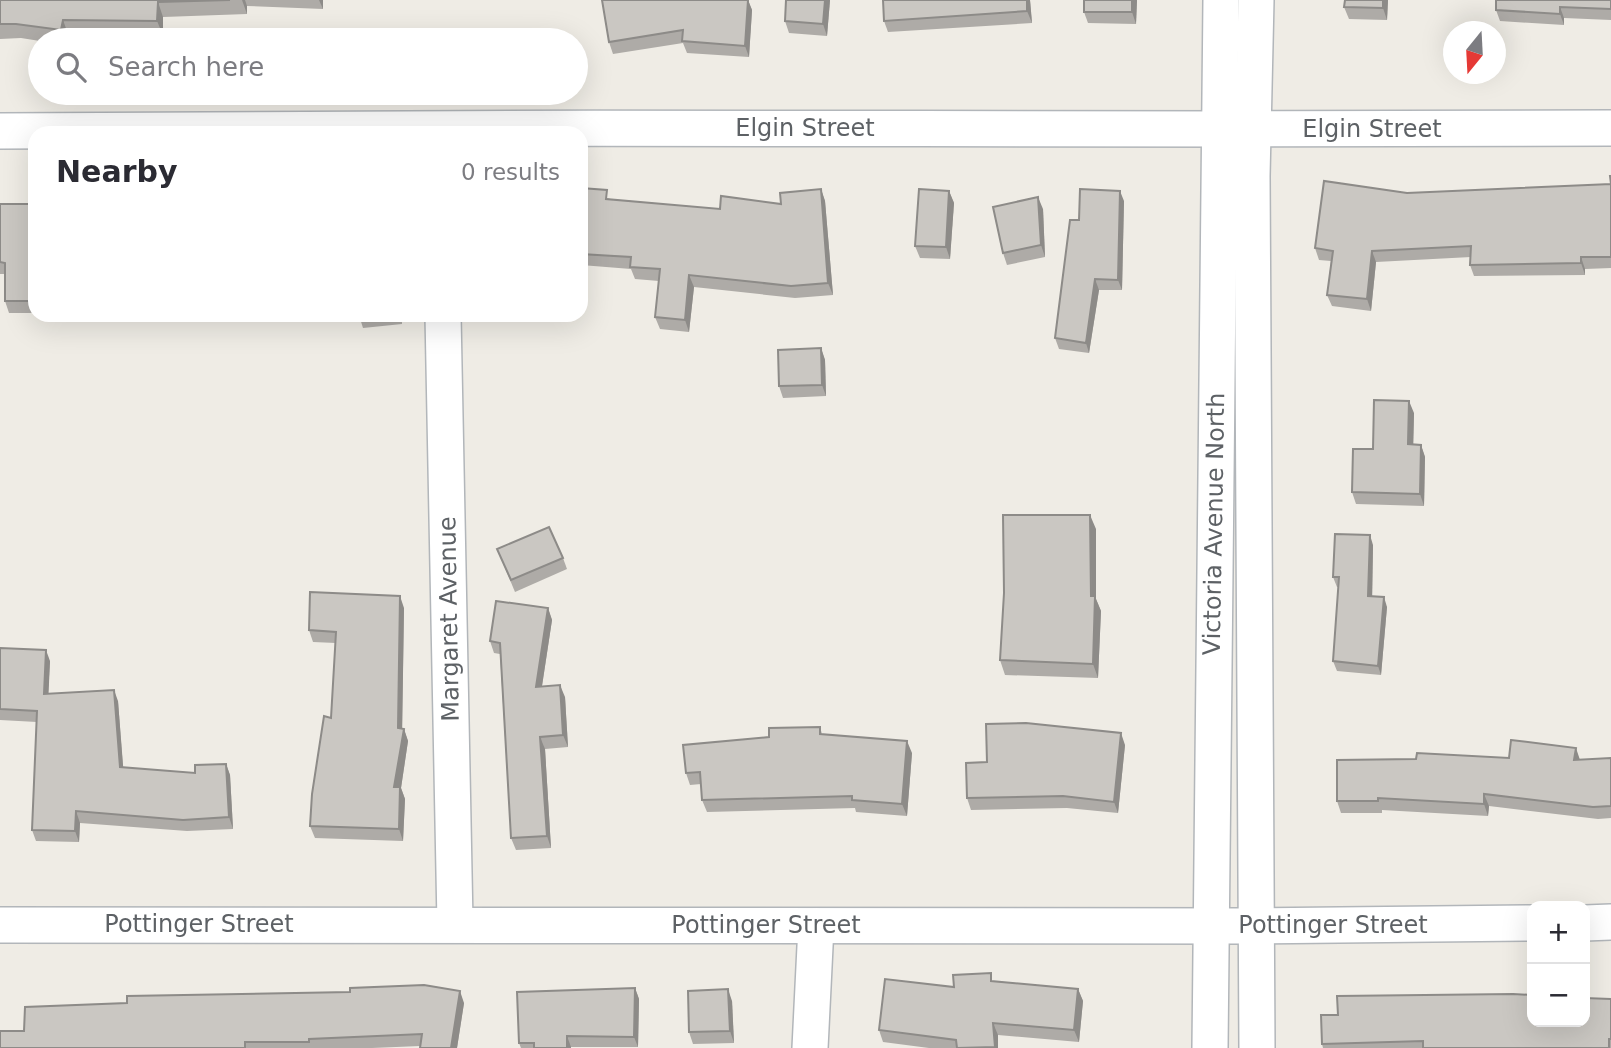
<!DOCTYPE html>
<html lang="en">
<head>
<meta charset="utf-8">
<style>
	body { margin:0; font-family:"DejaVu Sans",sans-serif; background:#f7f7f7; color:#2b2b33 }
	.controls { position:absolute; right:21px; bottom:21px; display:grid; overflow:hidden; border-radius:14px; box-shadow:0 7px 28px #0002 }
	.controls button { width:63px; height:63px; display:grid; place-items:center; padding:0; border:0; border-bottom:2px solid #e1e1e2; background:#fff; color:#2b2b33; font:35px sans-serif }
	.compass { position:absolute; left:1443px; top:21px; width:63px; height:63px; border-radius:50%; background:#fff; box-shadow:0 7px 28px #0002; rotate:198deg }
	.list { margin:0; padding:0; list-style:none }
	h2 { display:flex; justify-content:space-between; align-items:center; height:91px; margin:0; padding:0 28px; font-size:30px }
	h2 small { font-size:23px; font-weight:400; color:#7c7c81 }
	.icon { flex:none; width:38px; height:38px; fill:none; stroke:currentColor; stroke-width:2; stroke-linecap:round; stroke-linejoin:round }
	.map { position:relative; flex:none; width:1611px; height:1048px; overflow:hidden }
	.search { position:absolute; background:#fff; box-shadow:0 7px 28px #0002; left:28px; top:28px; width:560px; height:77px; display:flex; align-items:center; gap:18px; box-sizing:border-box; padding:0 24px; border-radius:38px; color:#7c7c81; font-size:26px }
	.panel { position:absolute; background:#fff; box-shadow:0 7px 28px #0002; left:28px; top:126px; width:560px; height:196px; border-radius:21px }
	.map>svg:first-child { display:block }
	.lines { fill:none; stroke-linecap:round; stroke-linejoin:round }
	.street-casing { stroke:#b2b6ba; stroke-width:38 }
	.street { stroke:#fff; stroke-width:35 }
	.wall { fill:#aeaba7 }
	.shaded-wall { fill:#8d8b88 }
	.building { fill:#cac7c2; stroke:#8d8b88; stroke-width:2 }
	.labels { text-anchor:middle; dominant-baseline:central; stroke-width:7; stroke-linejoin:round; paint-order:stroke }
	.street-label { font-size:24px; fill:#5d6165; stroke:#fff }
</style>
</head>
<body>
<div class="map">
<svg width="1611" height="1048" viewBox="0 0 1611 1048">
	<rect width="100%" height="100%" fill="#efece5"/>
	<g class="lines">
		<defs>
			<g id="street">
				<polyline points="1256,0 1252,176 1257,1048"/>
				<path d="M0 131C537 125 1074 131 1611 128"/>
				<polyline points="443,315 455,923"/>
				<polyline points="1585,923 1611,922"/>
				<polyline points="0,925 1256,926 1532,923"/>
				<polyline points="810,1048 816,926"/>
				<polyline points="1210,1048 1221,0"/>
			</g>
		</defs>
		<use href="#street" class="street-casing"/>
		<use href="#street" class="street"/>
	</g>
	<g class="wall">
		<polygon points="0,0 323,0 323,9 247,6 247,14 163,17 163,35 68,34 67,40 40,41 21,38 0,39"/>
		<polygon points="748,0 752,10 749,57 687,53 683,43 613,54 609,42"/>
		<polygon points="786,0 830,0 827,36 789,33 785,21"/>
		<polygon points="883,0 1030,0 1032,23 888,32 884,21"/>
		<polygon points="1137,0 1136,24 1088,23 1084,12"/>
		<polygon points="1345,0 1388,0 1387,20 1349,19 1344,7"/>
		<polygon points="1611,0 1611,20 1564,18 1564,25 1500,21 1496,10"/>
		<polygon points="1611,176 1611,268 1585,269 1585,275 1474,276 1470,265 1471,257 1376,262 1371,311 1332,306 1327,295 1331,261 1319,260 1315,248 1407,193 1611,184"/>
		<polygon points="581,188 610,199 720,209 781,204 821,189 825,201 833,295 795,298 694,287 689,332 660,329 655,317 659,281 635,279 631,269 581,265"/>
		<polygon points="949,191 954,203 950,259 920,258 915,246"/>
		<polygon points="1124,201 1122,290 1099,290 1089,353 1059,349 1055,338 1079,220"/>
		<polygon points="0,204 35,204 35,313 9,313 5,301 5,274 0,274"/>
		<polygon points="1043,209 1045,257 1007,265 1003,253"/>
		<polygon points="359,315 402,315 402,324 363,328"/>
		<polygon points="821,348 825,360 826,396 783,398 779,386"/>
		<polygon points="1414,413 1413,445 1421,445 1425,457 1424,506 1356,504 1352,492 1373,449"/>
		<polygon points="1096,529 1096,599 1101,611 1098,678 1005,675 1000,660"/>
		<polygon points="1373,545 1372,596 1387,607 1381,675 1337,671 1333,661 1339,587 1337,587 1333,577"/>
		<polygon points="497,549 563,558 567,569 515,592"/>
		<polygon points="404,608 402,729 404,729 408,741 401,788 405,799 403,841 315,838 310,826 331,718 336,643 313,642 309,630"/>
		<polygon points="548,608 552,620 542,686 565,697 568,747 545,749 551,848 516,850 511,838 500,654 494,653 490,641"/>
		<polygon points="0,648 50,661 48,694 118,701 123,767 195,773 226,764 230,775 233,829 187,831 80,823 79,842 36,841 32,830 37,722 0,720"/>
		<polygon points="820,727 822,734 912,753 907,816 856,812 855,808 707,812 702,800 701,784 690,785 686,773 769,737"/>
		<polygon points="1125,745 1118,813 1067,808 971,810 967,798 987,762"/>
		<polygon points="1509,758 1580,760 1611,758 1611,818 1598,819 1489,806 1488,816 1382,810 1382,813 1341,813 1337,801"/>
		<polygon points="993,981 1078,989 1083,1001 1079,1042 998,1035 998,1048 929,1048 883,1042 879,1030 954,987"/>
		<polygon points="635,988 639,999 638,1047 571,1047 571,1048 521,1048 519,1043"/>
		<polygon points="1611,999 1611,1048 1323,1048 1322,1044 1338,1015"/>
		<polygon points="732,1001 734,1043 693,1044 689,1032"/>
		<polygon points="464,1003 457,1048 420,1048 420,1046 372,1048 0,1048 24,1031"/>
	</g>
	<g class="shaded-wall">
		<polygon points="242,0 245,0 247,6 247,14"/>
		<polygon points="319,0 323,0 323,9"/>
		<polygon points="748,0 752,10 749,57 745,46"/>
		<polygon points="825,0 830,0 827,36 823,24"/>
		<polygon points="1027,0 1030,0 1032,23 1027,11"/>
		<polygon points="1132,0 1137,0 1136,24 1132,12"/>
		<polygon points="1383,0 1388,0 1387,20 1383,8"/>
		<polygon points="158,2 163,17 163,35 157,21"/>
		<polygon points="1560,7 1564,18 1564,25 1560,14"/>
		<polygon points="63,20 68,34 67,40 65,40 61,30"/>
		<polygon points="821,189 825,201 833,295 828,283"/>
		<polygon points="949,191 954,203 950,259 946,247"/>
		<polygon points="1120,191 1124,201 1122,290 1118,280"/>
		<polygon points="1038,197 1043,209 1045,257 1041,245"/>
		<polygon points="1372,251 1376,262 1371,311 1367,299"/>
		<polygon points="1581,257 1585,269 1585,275 1581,263"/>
		<polygon points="689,275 694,287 689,332 685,320"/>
		<polygon points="1095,279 1099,290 1089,353 1086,343"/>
		<polygon points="821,348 825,360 826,396 822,385"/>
		<polygon points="1409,401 1414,413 1413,456 1408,444"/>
		<polygon points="1421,445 1425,457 1424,506 1420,494"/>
		<polygon points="1090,515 1096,529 1096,599 1101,611 1098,678 1093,664"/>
		<polygon points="1370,535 1373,545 1372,606 1368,596"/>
		<polygon points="400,596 404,608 402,739 404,729 408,741 401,788 405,799 403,841 399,829 394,787 398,728"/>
		<polygon points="1384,597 1387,607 1381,675 1378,666"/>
		<polygon points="548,608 552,620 540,699 536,687"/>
		<polygon points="46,650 50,661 48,705 44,694"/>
		<polygon points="560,685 565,697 568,747 563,735"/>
		<polygon points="114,690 118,701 124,778 120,767"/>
		<polygon points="1121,733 1125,745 1118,813 1114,802"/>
		<polygon points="540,737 545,749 551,848 547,836"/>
		<polygon points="907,741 912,753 907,816 902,804"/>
		<polygon points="1576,748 1580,760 1574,760"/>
		<polygon points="226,764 230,775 233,829 229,817"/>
		<polygon points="1484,794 1489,806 1488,816 1484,804"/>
		<polygon points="76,811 80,823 79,842 75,831"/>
		<polygon points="635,988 639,999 638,1047 634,1037"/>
		<polygon points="728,989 732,1001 734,1043 730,1031"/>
		<polygon points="1078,989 1083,1001 1079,1042 1074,1030"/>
		<polygon points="460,991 464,1003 457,1048 451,1048"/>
		<polygon points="993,1023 998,1035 998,1048 995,1048"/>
		<polygon points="567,1036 571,1047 571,1048 567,1048"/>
	</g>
	<g class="building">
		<polygon points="0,0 230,0 158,2 157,21 63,20 61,30 16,24 0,24"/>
		<polygon points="602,0 748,0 745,46 682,41 683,30 609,42"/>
		<polygon points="786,0 825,0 823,24 785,21"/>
		<polygon points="883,0 1027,0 1027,11 884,21"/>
		<rect x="1084" y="0" width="48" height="12"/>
		<polygon points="1345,0 1383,0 1383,8 1344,7"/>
		<polygon points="1496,0 1611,0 1611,9 1560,7 1560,14 1496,10"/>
		<polygon points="1610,176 1611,176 1611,257 1581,257 1581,263 1470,265 1471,246 1372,251 1367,299 1327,295 1333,251 1315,248 1324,181 1407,193 1611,184"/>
		<polygon points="581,188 607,190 606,199 720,209 721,196 781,204 780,193 821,189 828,283 791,286 689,275 685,320 655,317 660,269 630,267 631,257 581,254"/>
		<polygon points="919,189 949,191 946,247 915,246"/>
		<polygon points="1080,189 1120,191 1118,280 1095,279 1086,343 1055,338 1070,220 1079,220"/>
		<polygon points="1038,197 1041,245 1003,253 993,207"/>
		<polygon points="0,204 35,204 35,301 5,301 5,263 0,262"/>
		<polygon points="359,315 377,315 359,317"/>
		<polygon points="821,348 822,385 779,386 778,350"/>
		<polygon points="1374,400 1409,401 1408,444 1421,445 1420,494 1352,492 1353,449 1373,449"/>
		<polygon points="1003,515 1090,515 1091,596 1095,596 1093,664 1000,660 1004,593"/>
		<polygon points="549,527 563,558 511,580 497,549"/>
		<polygon points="1335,534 1370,535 1368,596 1384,597 1378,666 1333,661 1339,577 1333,577"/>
		<polygon points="310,592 400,596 398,728 404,729 394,787 400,787 399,829 310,826 312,794 324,716 331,718 336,632 309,630"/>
		<polygon points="496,601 548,608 536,687 560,685 563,735 540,737 547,836 511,838 500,643 490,641"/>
		<polygon points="0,648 46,650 44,694 114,690 120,767 195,773 195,765 226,764 229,817 183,820 76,811 75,831 32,830 37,711 0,709"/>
		<polygon points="1026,723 1121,733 1114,802 1063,796 967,798 966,763 987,762 986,724"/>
		<polygon points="820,727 820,734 907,741 902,804 852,800 852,796 702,800 700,772 686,773 683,745 769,737 769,728"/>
		<polygon points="1511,740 1576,748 1574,760 1611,758 1611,806 1593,807 1484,794 1484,804 1378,798 1378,801 1337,801 1337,760 1416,759 1417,753 1509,758"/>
		<polygon points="991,973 991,981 1078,989 1074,1030 993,1023 995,1047 957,1048 956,1040 879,1030 885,979 954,987 953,975"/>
		<polygon points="424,985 460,991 451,1048 420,1048 422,1034 309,1039 309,1042 245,1042 245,1048 0,1048 0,1031 24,1031 25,1007 127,1003 127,996 350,992 350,988"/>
		<polygon points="635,988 634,1037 567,1036 567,1048 534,1048 534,1043 519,1043 517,992"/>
		<polygon points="728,989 730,1031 689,1032 688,991"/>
		<polygon points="1513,994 1532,995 1532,1022 1585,1022 1585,998 1611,999 1611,1039 1609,1039 1609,1048 1423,1048 1423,1041 1322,1044 1321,1015 1338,1015 1337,996"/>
	</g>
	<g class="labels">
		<g class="street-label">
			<text x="805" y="128">Elgin Street</text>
			<text x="1372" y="129">Elgin Street</text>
			<text transform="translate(1214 524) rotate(-89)">Victoria Avenue North</text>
			<text transform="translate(449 619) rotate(-91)">Margaret Avenue</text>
			<text x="199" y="924">Pottinger Street</text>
			<text x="766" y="925">Pottinger Street</text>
			<text x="1333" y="925">Pottinger Street</text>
		</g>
	</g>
</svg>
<div class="controls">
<button>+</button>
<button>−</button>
</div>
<svg class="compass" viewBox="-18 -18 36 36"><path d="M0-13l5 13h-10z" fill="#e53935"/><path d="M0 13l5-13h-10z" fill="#7c7c81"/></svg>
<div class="search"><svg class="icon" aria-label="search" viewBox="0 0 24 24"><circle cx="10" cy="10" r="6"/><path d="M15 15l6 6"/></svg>Search here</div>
<section class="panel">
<h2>Nearby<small>0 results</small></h2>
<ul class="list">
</ul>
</section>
</div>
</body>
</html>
